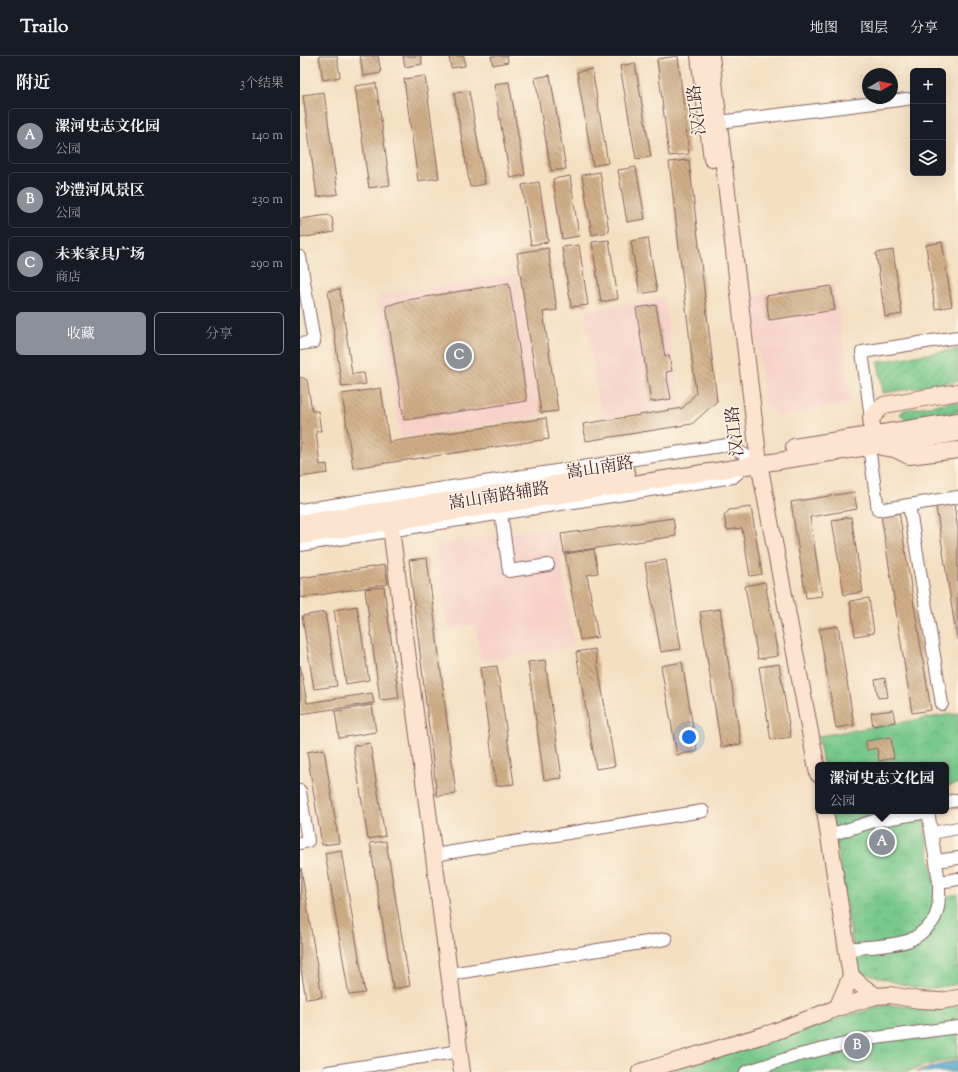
<!DOCTYPE html>
<html lang="zh">
<head>
<meta charset="utf-8">
<style>
	body { margin:0; font-family:"Sorts Mill Goudy","Noto Serif SC",serif; background:#242831; color:#f1f3f6 }
	.controls { position:absolute; right:12px; top:12px; display:grid; overflow:hidden; border-radius:6px; box-shadow:0 4px 16px #0002 }
	.controls button { width:36px; height:36px; display:grid; place-items:center; padding:0; border:0; border-bottom:1px solid #363941; background:#171b24; color:#f1f3f6; font:20px sans-serif }
	.compass { position:absolute; left:562px; top:12px; width:36px; height:36px; border-radius:50%; background:#171b24; box-shadow:0 4px 16px #0002; rotate:81deg }
	.you { position:absolute; left:389px; top:681px; width:14px; height:14px; margin:-10px; border:3px solid #fff; border-radius:50%; background:#1a73e8; box-shadow:0 0 0 6px #1a73e833 }
	.badge { display:grid; place-items:center; width:26px; height:26px; border-radius:50%; background:#8c9099; color:#fff; font-size:13px; font-weight:700 }
	.pin { position:absolute; translate:-50% -50%; border:2px solid #fff; box-shadow:0 1px 4px #0006 }
	.popup { position:absolute; left:515px; top:706px; width:134px; height:52px; box-sizing:border-box; display:grid; place-content:center; border-radius:6px; background:#171b24; filter:drop-shadow(0 1px 3px #0005); font-size:13px; white-space:nowrap; color:#9ea1a6 }
	.popup b { font-size:15px; color:#f1f3f6 }
	.popup::after { content:''; position:absolute; left:50%; top:100%; margin-left:-8px; border:8px solid transparent; border-top-color:#171b24 }
	.list { margin:0; padding:0; list-style:none }
	h2 { display:flex; justify-content:space-between; align-items:center; height:52px; margin:0; padding:0 16px; font-size:17px }
	h2 small { font-size:13px; font-weight:400; color:#9ea1a6 }
	.list li { display:grid; grid-template-columns:26px 1fr auto; gap:12px; align-items:center; box-sizing:border-box; height:56px; margin:0 8px 8px; padding:0 8px; border:1px solid #363941; border-radius:6px }
	.list b { display:block; font-size:15px; white-space:nowrap }
	.list p { margin:0; font-size:13px; white-space:nowrap; color:#9ea1a6 }
	.list em { font-size:13px; font-style:normal; color:#9ea1a6 }
	.actions { display:flex; gap:8px; padding:12px 16px }
	.actions a { flex:1; padding:9px 0; border:1px solid #8c9099; border-radius:6px; text-align:center; font-size:14px; color:#8c9099 }
	.actions .main { background:#8c9099; color:#fff }
	.icon { flex:none; width:22px; height:22px; fill:none; stroke:currentColor; stroke-width:2; stroke-linecap:round; stroke-linejoin:round }
	.map { position:relative; flex:none; width:658px; height:1016px; overflow:hidden }
	header { display:flex; align-items:center; gap:24px; box-sizing:border-box; height:56px; padding:0 20px; background:#171b24; border-bottom:1px solid #363941 }
	header strong { font-size:19px }
	nav { display:flex; gap:22px; margin-inline-start:auto; font-size:14px }
	main { display:flex }
	aside { flex:1; background:#171b24 }
	.map>svg:first-child { display:block }
	.built { fill:#f7d1c9 }
	.park { fill:url(#park-crowns); stroke:#60745a }
	.garden { fill:url(#garden-furrows); stroke:#60745a }
	.water { fill:url(#water-rules); stroke:#50677f }
	.building { fill:url(#building-back-hatch) }
	.lines { fill:none; stroke-linecap:round; stroke-linejoin:round }
	.street-casing { stroke:#866260; stroke-width:14 }
	.secondary-casing { stroke:#866260; stroke-width:18 }
	.street { stroke:#fff; stroke-width:12 }
	.secondary { stroke:#fde4d0; stroke-width:16 }
	.labels { text-anchor:middle; dominant-baseline:central; stroke-width:3; stroke-linejoin:round; paint-order:stroke }
	.street-label { font-size:17px; fill:#4a1f2b; stroke:#fcf5e5 }
</style>
</head>
<body>
<header>
<strong>Trailo</strong>
<nav><a>地图</a><a>图层</a><a>分享</a></nav>
</header>
<main>
<aside>
<h2>附近<small>3个结果</small></h2>
<ul class="list">
<li><span class="badge">A</span><div><b>漯河史志文化园</b><p>公园</p></div><em>140 m</em></li>
<li><span class="badge">B</span><div><b>沙澧河风景区</b><p>公园</p></div><em>230 m</em></li>
<li><span class="badge">C</span><div><b>未来家具广场</b><p>商店</p></div><em>290 m</em></li>
</ul>
<div class="actions"><a class="main">收藏</a><a>分享</a></div>
</aside>
<div class="map">
<svg width="658" height="1016" viewBox="0 0 658 1016">
	<defs>
		<pattern id="park-crowns" width="20" height="18" patternUnits="userSpaceOnUse"><rect width="20" height="18" fill="#77c88a"/><path d="M2 6a3 3 0 1 1 6 0M12 15a3 3 0 1 1 6 0" fill="none" stroke="#68ab77"/></pattern>
		<pattern id="garden-furrows" width="10" height="10" patternUnits="userSpaceOnUse"><rect width="10" height="10" fill="#77c88a"/><path d="M-1 1l2-2M0 10L10 0M9 11l2-2" fill="none" stroke="#68ab77"/></pattern>
		<pattern id="water-rules" width="6" height="5" patternUnits="userSpaceOnUse"><rect width="6" height="5" fill="#56afd3"/><path d="M0 2.5h6" fill="none" stroke="#498eab"/></pattern>
		<pattern id="building-back-hatch" width="6" height="6" patternUnits="userSpaceOnUse"><rect width="6" height="6" fill="#d0ae88"/><path d="M-1 5l2 2M0 0l6 6M5-1l2 2" fill="none" stroke="#ab8d6f"/></pattern>
	</defs>
	<rect width="100%" height="100%" fill="#fcf5e5"/>
	<filter id="ink" filterUnits="userSpaceOnUse"><feTurbulence type="fractalNoise" baseFrequency=".025" numOctaves="2"/><feDisplacementMap in="SourceGraphic" scale="8" xChannelSelector="R" yChannelSelector="G"/><feConvolveMatrix kernelMatrix="1 2 1 2 8 2 1 2 1" color-interpolation-filters="sRGB"/></filter>
	<filter id="wash" filterUnits="userSpaceOnUse"><feTurbulence type="fractalNoise" baseFrequency=".012" numOctaves="4" result="noise"/><feDisplacementMap in="SourceGraphic" scale="16" xChannelSelector="R" yChannelSelector="G"/><feGaussianBlur stdDeviation="0.9" result="paint"/><feColorMatrix in="noise" values="0 0 0 0 0 0 0 0 0 0 0 0 0 0 0 0 0 1.4 0 .05"/><feComposite in="paint" operator="in"/></filter>
	<g filter="url(#wash)">
		<rect width="100%" height="100%" fill="#f4dfc1"/>
		<g class="built">
			<polygon points="217,218 240,360 101,382 78,240"/>
			<polygon points="534,227 552,347 480,360 465,349 451,239"/>
			<polygon points="364,242 380,351 301,363 285,255"/>
			<polygon points="256,471 274,591 180,606 176,569 148,572 136,488"/>
		</g>
		<g class="park">
			<polygon points="658,657 658,728 646,730 646,709 523,709 518,680"/>
			<polygon points="531,755 622,755 637,842 658,838 658,928 628,933 608,930 557,915"/>
			<polygon points="588,949 639,953 658,950 658,1002 627,1009 606,1016 369,1016 495,978 545,960"/>
		</g>
		<g class="garden">
			<polygon points="658,293 658,325 583,337 578,306"/>
			<polygon points="658,345 658,356 606,364 600,358 604,354"/>
		</g>
		<polygon class="water" points="658,1004 658,1016 615,1016"/>
		<g id="blocks">
			<g class="building">
				<polygon points="19,0 37,0 40,21 23,24"/>
				<polygon points="60,0 78,0 81,17 63,20"/>
				<polygon points="103,0 121,0 122,8 105,11"/>
				<polygon points="149,0 164,0 165,10 151,12"/>
				<polygon points="191,0 207,0 208,6 193,9"/>
				<polygon points="378,0 389,98 369,100 357,3"/>
				<polygon points="335,7 351,101 336,103 320,10"/>
				<polygon points="292,13 308,107 293,110 277,16"/>
				<polygon points="250,19 266,113 251,115 235,22"/>
				<polygon points="125,20 139,122 118,125 104,23"/>
				<polygon points="209,26 225,119 210,122 194,28"/>
				<polygon points="76,27 90,129 69,132 55,30"/>
				<polygon points="169,35 185,128 170,131 154,37"/>
				<polygon points="24,36 38,138 17,141 3,39"/>
				<polygon points="389,104 417,345 392,368 286,385 283,368 383,352 396,337 369,106"/>
				<polygon points="336,111 345,163 327,166 318,114"/>
				<polygon points="300,116 309,176 292,179 282,119"/>
				<polygon points="270,120 279,180 262,183 253,123"/>
				<polygon points="239,126 248,186 231,189 222,129"/>
				<polygon points="28,159 32,162 34,176 0,182 0,163"/>
				<polygon points="348,182 357,235 340,238 331,185"/>
				<polygon points="309,184 318,243 301,246 292,186"/>
				<polygon points="642,186 652,250 635,253 626,189"/>
				<polygon points="279,189 288,249 271,251 262,191"/>
				<polygon points="248,192 257,254 243,256 258,355 241,357 217,197"/>
				<polygon points="593,194 602,258 585,261 576,197"/>
				<polygon points="209,227 227,345 104,364 86,250 102,245"/>
				<polygon points="531,230 535,254 469,264 466,240"/>
				<polygon points="40,233 52,318 64,317 66,328 42,331 28,235"/>
				<polygon points="356,249 365,300 369,299 372,315 366,316 371,343 351,346 336,252"/>
				<polygon points="1,321 7,324 12,355 18,355 21,375 16,375 20,409 27,408 28,417 0,421 0,322"/>
				<polygon points="81,332 89,386 246,362 249,383 53,412 42,338"/>
				<polygon points="554,436 557,453 510,461 522,540 506,542 491,446"/>
				<polygon points="654,448 658,474 657,584 636,451"/>
				<polygon points="451,451 462,518 450,520 442,472 427,474 424,460 429,454"/>
				<polygon points="599,456 631,654 612,657 581,459"/>
				<polygon points="551,461 563,536 544,539 532,464"/>
				<polygon points="373,462 376,480 264,497 261,478"/>
				<polygon points="294,493 298,517 287,519 298,581 280,584 265,498"/>
				<polygon points="127,502 156,738 137,740 109,504"/>
				<polygon points="366,504 381,593 361,596 345,507"/>
				<polygon points="85,509 88,528 0,542 0,522"/>
				<polygon points="465,526 478,600 458,603 445,530"/>
				<polygon points="84,531 99,642 80,644 65,533"/>
				<polygon points="569,542 574,577 555,580 550,545"/>
				<polygon points="57,550 69,624 46,628 34,554"/>
				<polygon points="420,553 441,688 421,691 400,556"/>
				<polygon points="25,556 37,630 14,633 2,560"/>
				<polygon points="538,570 554,669 536,672 519,573"/>
				<polygon points="295,593 315,710 296,713 276,596"/>
				<polygon points="245,604 262,722 244,724 228,606"/>
				<polygon points="382,606 397,695 377,699 361,610"/>
				<polygon points="479,608 491,681 471,684 459,611"/>
				<polygon points="0,609 7,647 72,637 74,647 0,658"/>
				<polygon points="197,610 214,728 196,730 180,612"/>
				<polygon points="585,622 588,641 578,642 575,624"/>
				<polygon points="72,649 76,676 39,682 35,655"/>
				<polygon points="593,654 595,666 573,670 571,657"/>
				<polygon points="591,681 594,702 579,705 577,692 567,694 566,685"/>
				<polygon points="70,687 85,780 68,783 53,690"/>
				<polygon points="24,693 39,787 22,789 7,696"/>
				<polygon points="86,785 110,930 93,933 70,787"/>
				<polygon points="41,794 65,937 49,939 25,797"/>
				<polygon points="1,812 22,941 6,943 0,907"/>
			</g>
		</g>
	</g>
	<g filter="url(#ink)">
		<use href="#blocks" fill-opacity="0" stroke="#866260" stroke-width="1"/>
		<g class="lines">
			<defs>
				<g id="street">
					<polyline points="419,66 607,43"/>
					<polyline points="0,201 14,286 0,288"/>
					<polyline points="571,362 562,296 658,281"/>
					<polyline points="569,391 578,454 658,441"/>
					<polyline points="609,449 642,648"/>
					<polyline points="200,450 209,515 248,509"/>
					<polyline points="0,454 427,389 445,399"/>
					<polyline points="0,489 433,421 445,410"/>
					<polyline points="0,735 8,785 0,787"/>
					<polyline points="646,746 658,744"/>
					<polyline points="628,755 639,826 658,823"/>
					<polyline points="632,777 658,772"/>
					<polyline points="530,779 574,765 628,756"/>
					<polyline points="134,799 403,755"/>
					<polyline points="636,805 658,802"/>
					<path d="M547 893C563 891 599 890 612 883 617 881 630 870 633 865 640 854 639 838 639 826"/>
					<polyline points="150,918 366,883"/>
					<polyline points="28,1016 160,995"/>
					<polyline points="446,1016 495,1000 561,984 658,971"/>
				</g>
				<g id="secondary">
					<polyline points="399,0 412,103"/>
					<polyline points="411,0 459,407 518,718"/>
					<polyline points="573,378 571,362 584,349 658,336"/>
					<polyline points="494,391 658,365"/>
					<polyline points="582,391 595,393 609,400 658,394"/>
					<polyline points="89,457 162,1016"/>
					<polyline points="0,467 327,417"/>
					<polyline points="0,480 658,377"/>
					<polyline points="525,755 551,920 562,930 576,940"/>
					<polyline points="537,952 551,920"/>
					<polyline points="340,1016 474,976 537,952 576,940 590,939 619,944 641,945 658,942"/>
				</g>
			</defs>
			<use href="#street" class="street-casing"/>
			<use href="#secondary" class="secondary-casing"/>
			<use href="#street" class="street"/>
			<use href="#secondary" class="secondary"/>
		</g>
	</g>
	<g class="labels">
		<g class="street-label">
			<text transform="translate(398 54) rotate(-97)">汉江路</text>
			<text transform="translate(436 375) rotate(-96)">汉江路</text>
			<text transform="translate(300 413) rotate(-9)">嵩山南路</text>
			<text transform="translate(199 441) rotate(-9)">嵩山南路辅路</text>
		</g>
	</g>
</svg>
<div class="controls">
<button>+</button>
<button>−</button>
<button><svg class="icon" aria-label="layers" viewBox="0 0 24 24"><path d="M12 4l9 5-9 5-9-5zM3 14l9 5 9-5"/></svg></button>
</div>
<svg class="compass" viewBox="-18 -18 36 36"><path d="M0-13l5 13h-10z" fill="#e53935"/><path d="M0 13l5-13h-10z" fill="#9ea1a6"/></svg>
<div class="you"></div>
<div class="pin badge" style="left:582px;top:786px">A</div>
<div class="popup"><b>漯河史志文化园</b>公园</div>
<div class="pin badge" style="left:557px;top:990px">B</div>
<div class="pin badge" style="left:159px;top:300px">C</div>
</div>
</main>
</body>
</html>
